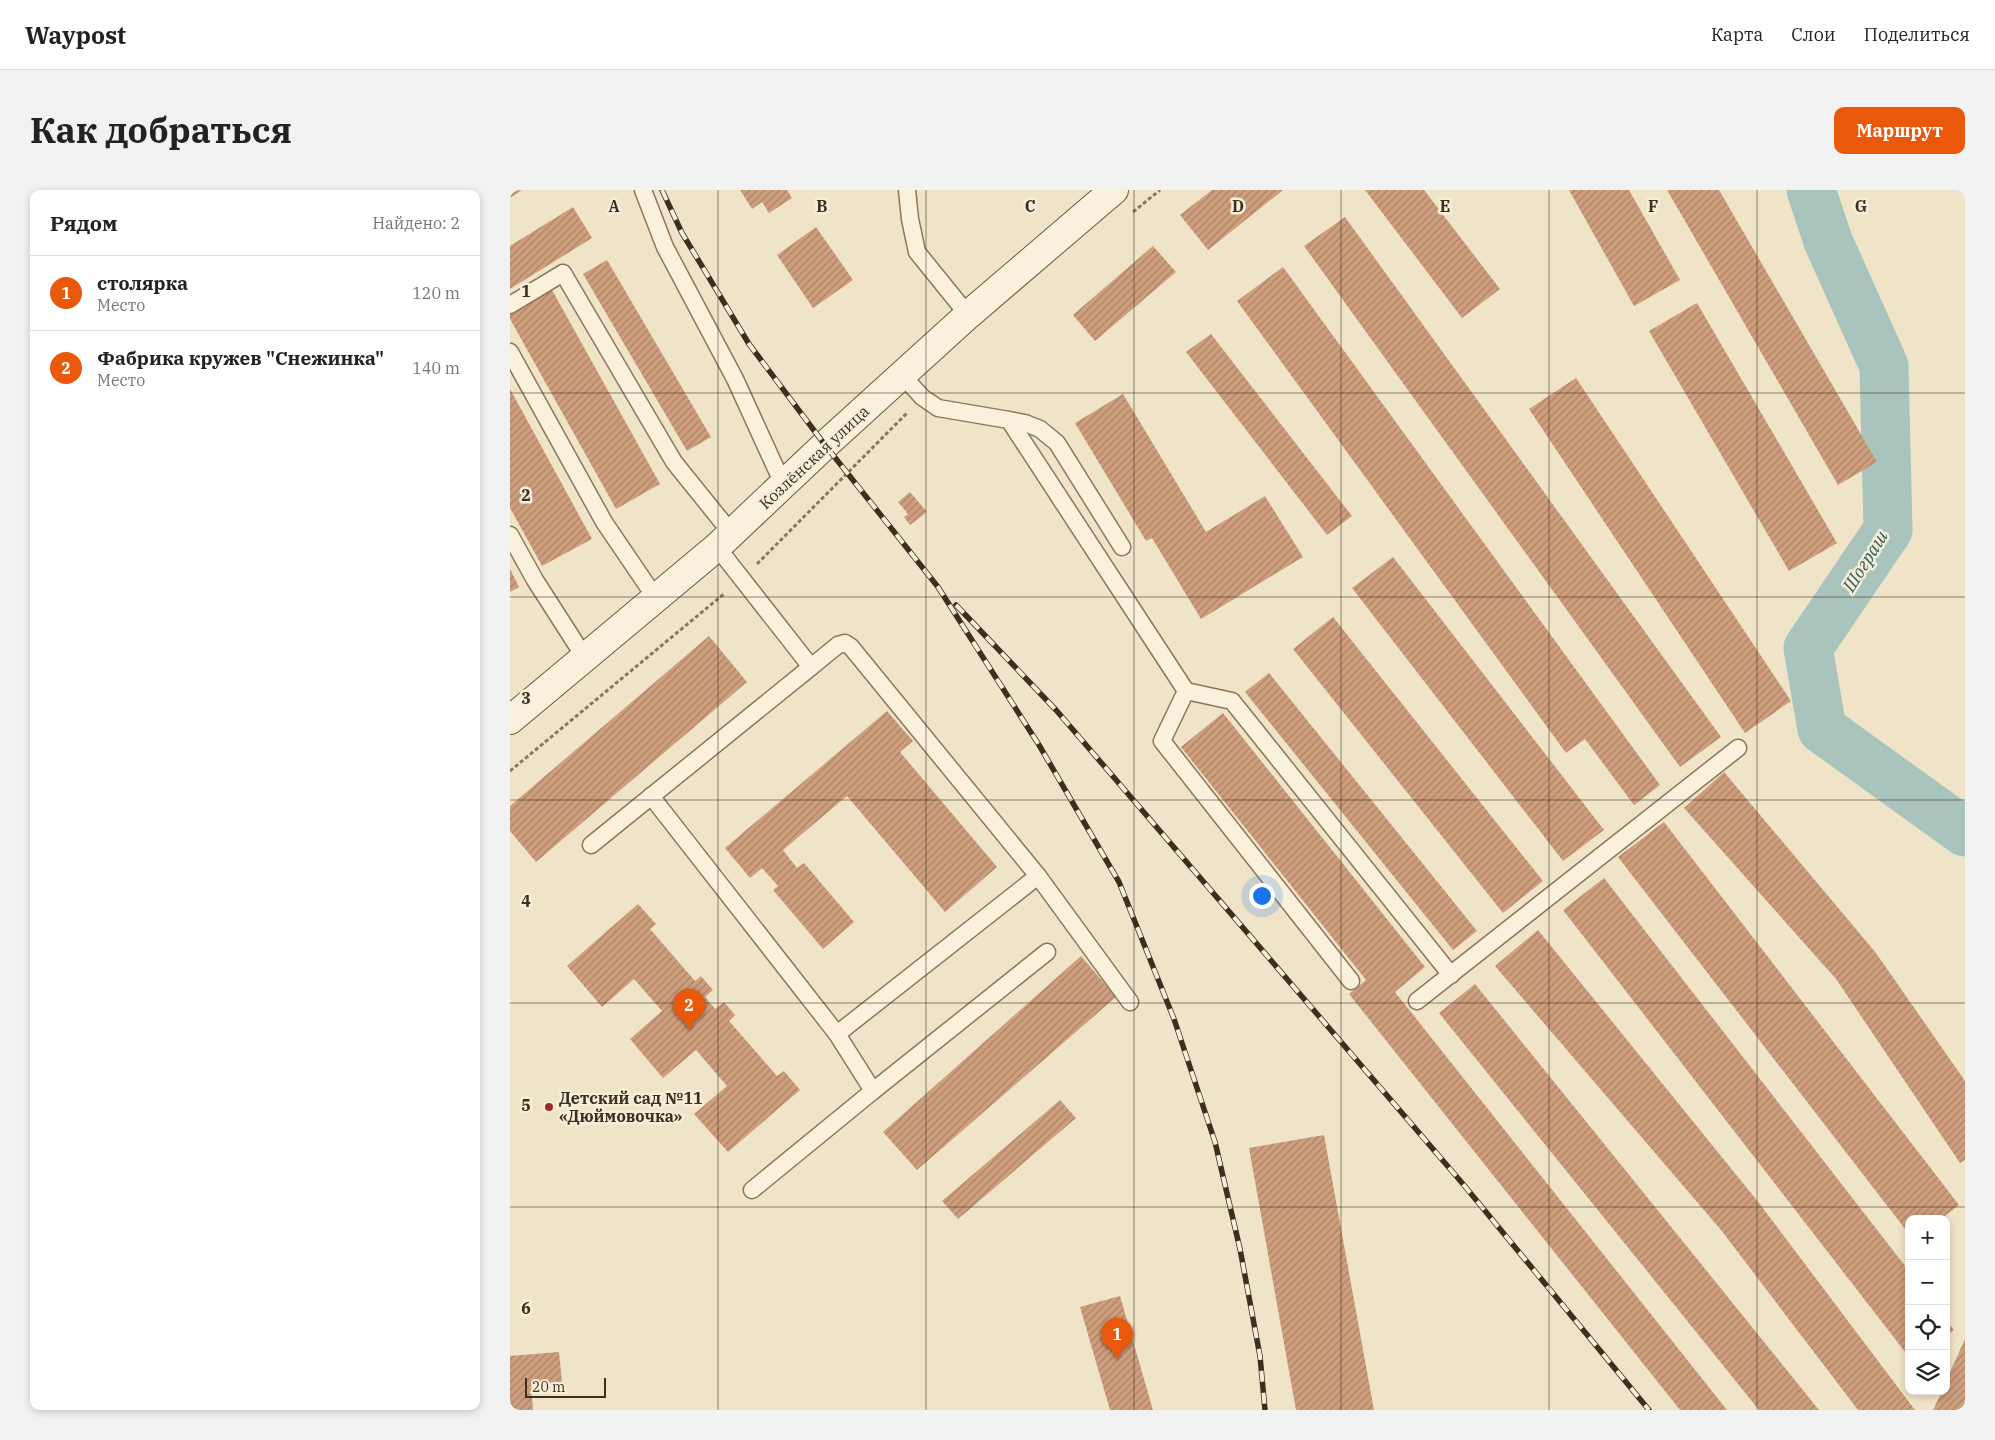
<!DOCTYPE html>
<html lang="ru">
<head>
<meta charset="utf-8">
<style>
	body { margin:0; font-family:"IBM Plex Serif",serif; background:#f2f2f2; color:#222 }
	.controls { position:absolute; right:15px; bottom:15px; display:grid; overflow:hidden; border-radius:10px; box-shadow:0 2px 8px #0003 }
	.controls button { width:45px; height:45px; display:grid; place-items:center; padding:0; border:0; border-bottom:1px solid #e0e0e0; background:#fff; color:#222; font:25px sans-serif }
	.scale { position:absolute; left:15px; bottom:12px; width:81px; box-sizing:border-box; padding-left:5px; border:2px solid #3d2e20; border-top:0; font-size:14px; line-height:18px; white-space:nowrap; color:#3d2e20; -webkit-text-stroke:4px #f7eed8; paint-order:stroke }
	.you { position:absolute; left:751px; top:705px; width:18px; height:18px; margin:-12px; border:4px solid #fff; border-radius:50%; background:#1a73e8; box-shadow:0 0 0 8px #1a73e833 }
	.badge { display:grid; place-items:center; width:32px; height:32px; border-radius:50%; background:#ea580c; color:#fff; font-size:16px; font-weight:700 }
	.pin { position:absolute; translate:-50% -41px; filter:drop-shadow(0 1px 2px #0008) }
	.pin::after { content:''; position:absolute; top:26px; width:18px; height:15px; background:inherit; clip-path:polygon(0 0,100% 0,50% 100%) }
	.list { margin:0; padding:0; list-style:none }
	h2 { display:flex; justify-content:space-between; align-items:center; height:65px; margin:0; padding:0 20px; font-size:21px }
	h2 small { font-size:16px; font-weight:400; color:#767676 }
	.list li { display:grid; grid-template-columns:32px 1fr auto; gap:15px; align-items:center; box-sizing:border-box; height:75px; padding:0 20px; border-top:1px solid #e0e0e0 }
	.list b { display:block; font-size:19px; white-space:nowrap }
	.list p { margin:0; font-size:16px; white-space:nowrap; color:#767676 }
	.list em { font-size:16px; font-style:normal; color:#767676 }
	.icon { flex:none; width:28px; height:28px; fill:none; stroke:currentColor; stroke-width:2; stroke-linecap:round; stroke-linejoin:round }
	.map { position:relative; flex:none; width:1455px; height:1220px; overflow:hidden; border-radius:10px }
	header { display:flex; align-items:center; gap:30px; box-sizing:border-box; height:70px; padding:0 25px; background:#fff; border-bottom:1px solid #e0e0e0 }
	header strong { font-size:24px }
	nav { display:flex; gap:28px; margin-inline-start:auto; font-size:18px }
	.intro { display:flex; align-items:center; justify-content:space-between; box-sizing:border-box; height:120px; padding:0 30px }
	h1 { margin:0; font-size:35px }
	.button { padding:12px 22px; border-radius:10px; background:#ea580c; color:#fff; font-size:18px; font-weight:700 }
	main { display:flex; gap:30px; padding:0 30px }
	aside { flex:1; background:#fff; border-radius:10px; box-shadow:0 2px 8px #0003 }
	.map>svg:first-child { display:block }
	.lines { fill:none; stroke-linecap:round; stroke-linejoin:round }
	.river { stroke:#a9c4bc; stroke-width:49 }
	.building { fill:url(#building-hatch) }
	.lane-casing { stroke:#8d765c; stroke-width:19 }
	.secondary-casing { stroke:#6f573f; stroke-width:30 }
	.path { stroke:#8d765c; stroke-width:3; stroke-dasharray:4 2.5; stroke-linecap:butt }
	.lane { stroke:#faf1dc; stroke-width:16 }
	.secondary { stroke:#faf1dc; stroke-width:28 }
	.rail-casing { stroke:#3d2e20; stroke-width:5.5 }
	.rail { stroke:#f7eed8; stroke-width:4; stroke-dasharray:11; stroke-linecap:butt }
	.grid { fill:none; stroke:#3d2e20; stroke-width:1; stroke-opacity:0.55 }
	.poi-dot { fill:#9e2a2b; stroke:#f7eed8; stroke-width:2 }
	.labels { text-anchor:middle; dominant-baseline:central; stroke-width:5; stroke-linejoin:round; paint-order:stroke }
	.street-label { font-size:16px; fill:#3d2e20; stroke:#f7eed8 }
	.poi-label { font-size:16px; font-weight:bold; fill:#3d2e20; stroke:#f7eed8; text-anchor:start }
	.water-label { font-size:18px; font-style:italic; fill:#2f5d5a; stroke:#f7eed8 }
	.grid-label { font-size:16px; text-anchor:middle; font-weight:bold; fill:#3d2e20; stroke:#f7eed8; stroke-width:5; stroke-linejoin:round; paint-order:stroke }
</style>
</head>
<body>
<header>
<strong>Waypost</strong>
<nav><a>Карта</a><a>Слои</a><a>Поделиться</a></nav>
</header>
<div class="intro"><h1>Как добраться</h1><a class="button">Маршрут</a></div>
<main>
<aside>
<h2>Рядом<small>Найдено: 2</small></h2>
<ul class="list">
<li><span class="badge">1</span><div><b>столярка</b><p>Место</p></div><em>120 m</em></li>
<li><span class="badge">2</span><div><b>Фабрика кружев &quot;Снежинка&quot;</b><p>Место</p></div><em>140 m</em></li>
</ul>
</aside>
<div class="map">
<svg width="1455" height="1220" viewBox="0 0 1455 1220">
	<defs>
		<pattern id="building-hatch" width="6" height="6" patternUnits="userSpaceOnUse" patternTransform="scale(1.25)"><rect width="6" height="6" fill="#cf9f7d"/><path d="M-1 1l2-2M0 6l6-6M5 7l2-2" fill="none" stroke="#a98266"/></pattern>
	</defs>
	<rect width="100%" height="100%" fill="#f0e4c8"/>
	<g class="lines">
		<polyline class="river" points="1301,0 1318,51 1374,176 1378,340 1298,458 1312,539 1455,642"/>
	</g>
	<g class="building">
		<polygon points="0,0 12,0 0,8"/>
		<polygon points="230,0 277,0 282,8 259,23 252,12 242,19"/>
		<polygon points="702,0 773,0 698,60 670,25"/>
		<polygon points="855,0 914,0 990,99 952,128"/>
		<polygon points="1059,0 1119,0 1170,90 1124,116"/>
		<polygon points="1157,0 1209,0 1367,272 1328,295"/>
		<polygon points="63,17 82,48 0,99 0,56"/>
		<polygon points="835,27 1211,547 1170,577 794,56"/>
		<polygon points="306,37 343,90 303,118 267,65"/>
		<polygon points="643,56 666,82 585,151 563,125"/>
		<polygon points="97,70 201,247 177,261 73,84"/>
		<polygon points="773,77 1150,595 1124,615 1075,549 1056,563 727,111"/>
		<polygon points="42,100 150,294 106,319 0,129 0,124"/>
		<polygon points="1187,113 1327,353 1279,381 1139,141"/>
		<polygon points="701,144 842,326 817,345 676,162"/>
		<polygon points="1066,188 1281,511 1235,543 1019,219"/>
		<polygon points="0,199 82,349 32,376 0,318"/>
		<polygon points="613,204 696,342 755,306 793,367 691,429 642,348 636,351 565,233"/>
		<polygon points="400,302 417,322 400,335 394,327 398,324 388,312"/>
		<polygon points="883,367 1094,640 1053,671 842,398"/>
		<polygon points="0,379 9,397 0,402"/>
		<polygon points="823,427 1033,691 993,723 783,459"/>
		<polygon points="199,446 237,492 26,672 0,641 0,616"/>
		<polygon points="759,483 967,741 943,760 735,502"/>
		<polygon points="377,521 403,551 390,562 487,677 435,722 337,606 273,660 287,678 294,673 344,732 313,759 263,700 268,696 252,678 240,688 215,658"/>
		<polygon points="713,523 915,777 885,802 1217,1220 1170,1220 839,804 856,790 671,557"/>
		<polygon points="1214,582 1366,763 1455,891 1455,970 1450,973 1326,789 1174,618"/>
		<polygon points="1154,632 1449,1015 1431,1029 1399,1029 1399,1044 1108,667"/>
		<polygon points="1094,688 1399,1081 1399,1167 1053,720"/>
		<polygon points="128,714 146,734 140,739 185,791 191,786 203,800 195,807 205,819 214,812 225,825 219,831 267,886 274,881 290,900 218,962 184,924 217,896 186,860 153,888 120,849 152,821 124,789 92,817 57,776"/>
		<polygon points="1028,740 1249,1013 1405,1220 1348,1220 1211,1040 985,776"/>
		<polygon points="571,766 606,807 407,980 373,942"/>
		<polygon points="965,794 1309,1220 1249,1220 929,823"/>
		<polygon points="550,910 566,928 448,1029 432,1011"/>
		<polygon points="814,945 864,1220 786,1220 739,958"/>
		<polygon points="610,1106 643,1220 600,1220 570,1117"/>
		<polygon points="1436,1130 1444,1140 1436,1146"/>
		<polygon points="1455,1149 1455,1220 1423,1220 1432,1201 1436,1201 1436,1191"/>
		<polygon points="49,1162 52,1192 21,1195 23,1220 0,1220 0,1166"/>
	</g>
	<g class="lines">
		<defs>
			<g id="lane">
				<polyline points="133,0 155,57 225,189 273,294"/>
				<polyline points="397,0 400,29 407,62 458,125"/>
				<polyline points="0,115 53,83 164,272 222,344"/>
				<polyline points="0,162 94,332 147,410"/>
				<polyline points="393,186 412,207 428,218 499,230 676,501 722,511 941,785"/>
				<polyline points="499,230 515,233 530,239 547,253 612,357"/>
				<polyline points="0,345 25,390 75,468"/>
				<polyline points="676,501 652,551 841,791"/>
				<polyline points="141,606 327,844 528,686 341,457 335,453 328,455 301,477"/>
				<polyline points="81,655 301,477 207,357"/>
				<polyline points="528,686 620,812"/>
				<polyline points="907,811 1228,558"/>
				<polyline points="363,901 537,762"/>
				<polyline points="242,1000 363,901 327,844"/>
			</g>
			<polyline id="secondary" points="0,530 207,357 315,255 458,125 604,0"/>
		</defs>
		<use href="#lane" class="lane-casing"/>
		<use href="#secondary" class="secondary-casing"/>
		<g class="path">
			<polyline points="623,22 650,0"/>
			<polyline points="247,374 398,222"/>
			<polyline points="0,581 215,403"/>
		</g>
		<use href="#lane" class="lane"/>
		<use href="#secondary" class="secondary"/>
		<defs>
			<g id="rail">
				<polyline points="152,0 172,43 239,154 315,255 428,397 529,555 609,692 664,829 705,952 730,1059 750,1166 755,1220"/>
				<polyline points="446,415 546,520 953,994 1139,1220"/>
			</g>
		</defs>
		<use href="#rail" class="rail-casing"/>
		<use href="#rail" class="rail"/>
	</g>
	<path class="grid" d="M208 0V1220M416 0V1220M624 0V1220M831 0V1220M1039 0V1220M1247 0V1220M0 203H1455M0 407H1455M0 610H1455M0 813H1455M0 1017H1455"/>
	<circle class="poi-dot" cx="39" cy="917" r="5"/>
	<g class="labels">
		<g class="street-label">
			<text transform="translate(304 267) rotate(-43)">Козлёнская улица</text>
		</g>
		<g class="poi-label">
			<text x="49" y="908">Детский сад №11<tspan x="49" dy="18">«Дюймовочка»</tspan></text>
		</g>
		<g class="water-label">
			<text transform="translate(1355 371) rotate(-58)">Шограш</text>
		</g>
	</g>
	<g class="grid-label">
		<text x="104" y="22">A</text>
		<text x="312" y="22">B</text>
		<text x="520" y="22">C</text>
		<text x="728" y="22">D</text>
		<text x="935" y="22">E</text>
		<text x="1143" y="22">F</text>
		<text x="1351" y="22">G</text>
		<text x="16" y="107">1</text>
		<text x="16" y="311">2</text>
		<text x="16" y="514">3</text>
		<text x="16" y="717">4</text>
		<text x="16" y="921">5</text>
		<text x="16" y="1124">6</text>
	</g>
</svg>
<div class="controls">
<button>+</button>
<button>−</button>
<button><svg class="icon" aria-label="locate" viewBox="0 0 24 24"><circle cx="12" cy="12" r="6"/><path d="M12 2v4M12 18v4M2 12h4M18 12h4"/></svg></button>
<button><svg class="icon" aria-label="layers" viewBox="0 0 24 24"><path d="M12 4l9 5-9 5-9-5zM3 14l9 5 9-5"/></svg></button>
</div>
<div class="scale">20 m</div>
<div class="you"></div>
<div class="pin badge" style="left:607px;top:1169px">1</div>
<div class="pin badge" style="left:179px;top:840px">2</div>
</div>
</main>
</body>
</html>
